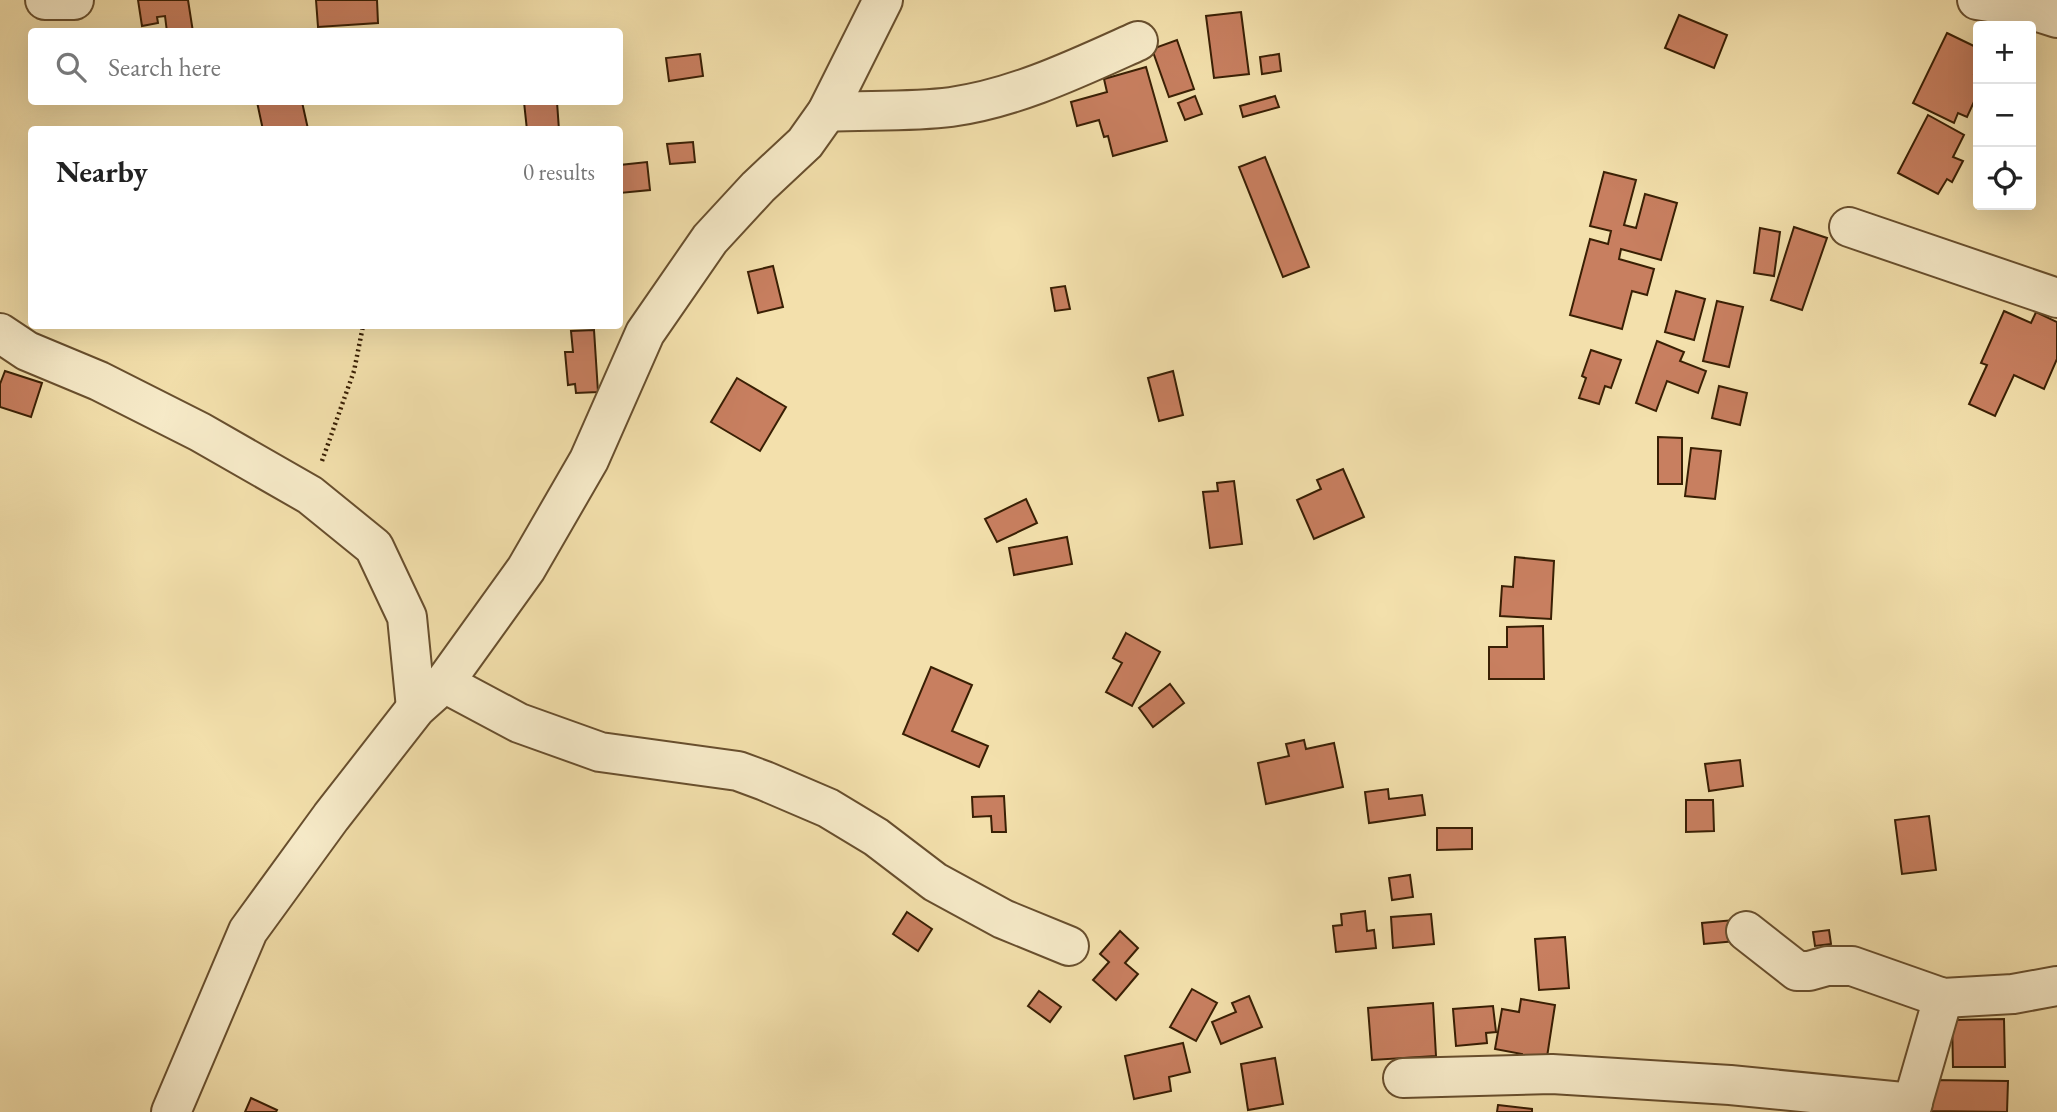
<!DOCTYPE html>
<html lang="en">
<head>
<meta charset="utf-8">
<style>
	body { margin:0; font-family:"EB Garamond",serif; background:#f6f6f6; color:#222 }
	.controls { position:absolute; right:21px; top:21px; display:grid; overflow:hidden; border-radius:7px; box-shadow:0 7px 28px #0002 }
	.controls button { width:63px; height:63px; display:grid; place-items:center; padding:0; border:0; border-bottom:2px solid #e0e0e0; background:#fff; color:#222; font:35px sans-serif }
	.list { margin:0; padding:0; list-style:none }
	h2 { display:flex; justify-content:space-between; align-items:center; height:91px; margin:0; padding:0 28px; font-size:30px }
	h2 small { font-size:23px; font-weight:400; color:#767676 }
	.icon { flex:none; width:38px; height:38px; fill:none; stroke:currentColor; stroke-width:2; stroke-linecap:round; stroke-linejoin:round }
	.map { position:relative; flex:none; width:2057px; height:1112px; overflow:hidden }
	.search { position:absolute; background:#fff; box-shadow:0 7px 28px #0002; left:28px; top:28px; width:595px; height:77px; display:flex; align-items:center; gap:18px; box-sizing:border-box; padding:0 24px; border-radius:7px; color:#767676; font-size:26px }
	.panel { position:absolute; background:#fff; box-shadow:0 7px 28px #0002; left:28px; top:126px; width:595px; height:203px; border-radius:7px }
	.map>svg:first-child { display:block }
	.building { fill:#c87f60; stroke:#391f04; stroke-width:2 }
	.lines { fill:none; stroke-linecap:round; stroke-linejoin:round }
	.minor-casing { stroke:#684f2e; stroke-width:42 }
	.path { stroke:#391f04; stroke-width:4.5; stroke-dasharray:2 3.5; stroke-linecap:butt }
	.minor { stroke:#f7ebc9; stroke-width:38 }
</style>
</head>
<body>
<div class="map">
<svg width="2057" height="1112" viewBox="0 0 2057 1112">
	<rect width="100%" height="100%" fill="#f3e0ac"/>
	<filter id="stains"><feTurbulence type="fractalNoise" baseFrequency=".00286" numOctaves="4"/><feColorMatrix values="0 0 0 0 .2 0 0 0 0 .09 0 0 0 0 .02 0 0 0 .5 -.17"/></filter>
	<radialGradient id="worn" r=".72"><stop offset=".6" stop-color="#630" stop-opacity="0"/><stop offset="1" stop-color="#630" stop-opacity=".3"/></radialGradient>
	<g class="building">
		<polygon points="138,0 188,0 193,32 167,32 165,16 157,17 158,23 142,26"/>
		<polygon points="316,0 377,0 378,23 318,27"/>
		<polygon points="1241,12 1249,74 1214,78 1206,16"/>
		<polygon points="1679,15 1727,35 1714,68 1665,48"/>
		<polygon points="1947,33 1978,48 1978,65 1974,74 1978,77 1978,93 1967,117 1958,113 1954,123 1913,103"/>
		<polygon points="1177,40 1194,89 1169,97 1152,49"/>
		<polygon points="700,54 703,76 669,81 666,58"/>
		<polygon points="1279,54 1281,71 1262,74 1260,57"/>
		<polygon points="1146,67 1167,141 1113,156 1108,136 1104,137 1099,120 1077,126 1071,102 1107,92 1104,79"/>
		<polygon points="1195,96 1202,114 1185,120 1178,103"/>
		<polygon points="1275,96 1279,107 1243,117 1240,106"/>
		<polygon points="257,102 302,102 308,129 263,130"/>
		<polygon points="524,102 557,102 559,130 527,130"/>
		<polygon points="1928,115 1964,135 1953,157 1963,161 1952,182 1947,179 1938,194 1898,173"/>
		<polygon points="693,142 695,162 670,164 667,144"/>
		<polygon points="1265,157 1309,267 1283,277 1239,167"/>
		<polygon points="647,162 650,190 620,193 620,165"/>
		<polygon points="1604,172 1636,180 1624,225 1636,228 1645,194 1677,203 1661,260 1621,249 1619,259 1654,269 1647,295 1632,291 1622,329 1570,315 1590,239 1608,244 1611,231 1590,226"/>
		<polygon points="1794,227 1827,238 1802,310 1771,300"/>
		<polygon points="1760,228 1780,232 1774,276 1754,273"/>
		<polygon points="773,266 783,307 758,313 748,272"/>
		<polygon points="1065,286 1070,309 1055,311 1051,288"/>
		<polygon points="1676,291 1705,299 1694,340 1665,332"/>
		<polygon points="1717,301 1743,307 1729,367 1703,361"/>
		<polygon points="2004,311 2031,323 2036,312 2057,322 2057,359 2044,389 2014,375 1995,416 1969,404 1987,365 1981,363"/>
		<polygon points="594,330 598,392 576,393 575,384 568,385 565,352 573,352 571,331"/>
		<polygon points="1657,341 1684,352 1680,361 1706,371 1698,393 1667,381 1656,411 1636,403"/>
		<polygon points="1591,350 1621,360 1611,388 1605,386 1599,404 1579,398 1586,378 1582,376"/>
		<polygon points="5,371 42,383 31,417 0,407 0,384"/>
		<polygon points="1173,371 1183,415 1159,421 1148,378"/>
		<polygon points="737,378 786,407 760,451 711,422"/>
		<polygon points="1719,386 1747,393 1740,425 1712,418"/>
		<polygon points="1658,437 1682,438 1682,484 1658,484"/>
		<polygon points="1691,448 1721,451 1715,499 1685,496"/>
		<polygon points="1343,469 1364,517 1314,539 1297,500 1321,489 1317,480"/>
		<polygon points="1234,481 1242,544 1210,548 1203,492 1218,491 1217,483"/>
		<polygon points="1026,499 1037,523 997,542 985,519"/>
		<polygon points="1067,537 1072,564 1014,575 1009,548"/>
		<polygon points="1515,557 1554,561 1551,619 1500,616 1502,586 1513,587"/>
		<polygon points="1543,626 1544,679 1489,679 1489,647 1507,647 1507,627"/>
		<polygon points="1126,633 1160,652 1132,706 1106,692 1122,663 1113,658"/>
		<polygon points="931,667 972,685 952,731 988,746 979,767 903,734"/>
		<polygon points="1170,684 1184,703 1153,727 1139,708"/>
		<polygon points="1304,740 1306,749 1334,743 1343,787 1266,804 1258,763 1289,756 1286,744"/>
		<polygon points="1740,760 1743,786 1709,791 1705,764"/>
		<polygon points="1388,789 1389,799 1422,795 1425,815 1369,823 1365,792"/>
		<polygon points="1004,796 1006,832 992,832 991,816 973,817 972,797"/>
		<polygon points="1686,800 1713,800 1714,831 1686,832"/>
		<polygon points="1929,816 1936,870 1902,874 1895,820"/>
		<polygon points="1437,828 1472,828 1472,849 1437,850"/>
		<polygon points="1410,875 1413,897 1392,900 1389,878"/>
		<polygon points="1365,911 1367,931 1374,930 1376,948 1336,952 1333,926 1342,925 1341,914"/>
		<polygon points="907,912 932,929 918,951 893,934"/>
		<polygon points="1431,914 1434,944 1393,948 1391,917"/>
		<polygon points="1734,920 1736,941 1704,944 1702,923"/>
		<polygon points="1829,930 1831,944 1815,946 1813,932"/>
		<polygon points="1120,931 1138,948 1125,963 1138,974 1116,1000 1093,980 1109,962 1100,954"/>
		<polygon points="1565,937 1569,988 1539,990 1535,939"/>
		<polygon points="1192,989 1217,1003 1196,1041 1170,1027"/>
		<polygon points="1039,991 1061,1007 1050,1022 1028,1006"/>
		<polygon points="1249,996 1262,1027 1221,1044 1212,1022 1236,1012 1232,1003"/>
		<polygon points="1521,999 1555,1005 1545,1070 1521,1066 1522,1054 1495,1049 1502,1009 1519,1012"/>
		<polygon points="1433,1003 1436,1056 1372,1060 1368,1008"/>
		<polygon points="1493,1006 1496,1032 1486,1033 1487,1043 1456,1046 1453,1009"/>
		<polygon points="2004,1019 2005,1067 1953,1067 1952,1020"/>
		<polygon points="1183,1043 1190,1072 1169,1077 1171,1091 1134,1099 1125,1056"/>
		<polygon points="1275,1058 1283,1104 1248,1110 1241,1064"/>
		<polygon points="1931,1080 2008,1081 2007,1112 1931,1111"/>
		<polygon points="251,1098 277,1110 276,1112 245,1112"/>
		<polygon points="1498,1105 1532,1109 1532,1112 1497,1112"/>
	</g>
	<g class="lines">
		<defs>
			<g id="minor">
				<polyline points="45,0 74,0"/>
				<polyline points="1977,0 2026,8 2057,18"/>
				<path d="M827 112C868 110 911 112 951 107 1016 98 1078 68 1138 41"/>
				<polyline points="1849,227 2057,298"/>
				<polyline points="0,333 27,351 99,381 200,432 310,495 374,547 407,617 416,708"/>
				<polyline points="444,683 519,723 600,752 738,771 765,781 828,808 876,837 935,882 1003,919 1069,946"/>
				<polyline points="1746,931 1797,971 1809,971 1827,966 1852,966 1943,998 2013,994 2057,986"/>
				<polyline points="1403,1078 1552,1074 1730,1085 1913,1103"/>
				<polyline points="171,1112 248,931 331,817 416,708 444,683 526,569 589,460 645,333 710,239 758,187 805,143 827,112 883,0"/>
				<polyline points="1910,1112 1943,998"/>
			</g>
		</defs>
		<use href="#minor" class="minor-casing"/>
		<polyline class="path" points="322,461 354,371 363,326"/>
		<use href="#minor" class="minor"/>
	</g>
	<rect width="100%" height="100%" filter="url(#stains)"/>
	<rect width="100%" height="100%" fill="url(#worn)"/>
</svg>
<div class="controls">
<button>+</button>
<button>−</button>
<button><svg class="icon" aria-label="locate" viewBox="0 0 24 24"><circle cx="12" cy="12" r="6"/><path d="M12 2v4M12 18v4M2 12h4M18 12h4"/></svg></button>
</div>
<div class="search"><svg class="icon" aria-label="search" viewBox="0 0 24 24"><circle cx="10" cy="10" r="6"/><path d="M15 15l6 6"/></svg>Search here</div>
<section class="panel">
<h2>Nearby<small>0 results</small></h2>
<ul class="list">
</ul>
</section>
</div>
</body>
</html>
